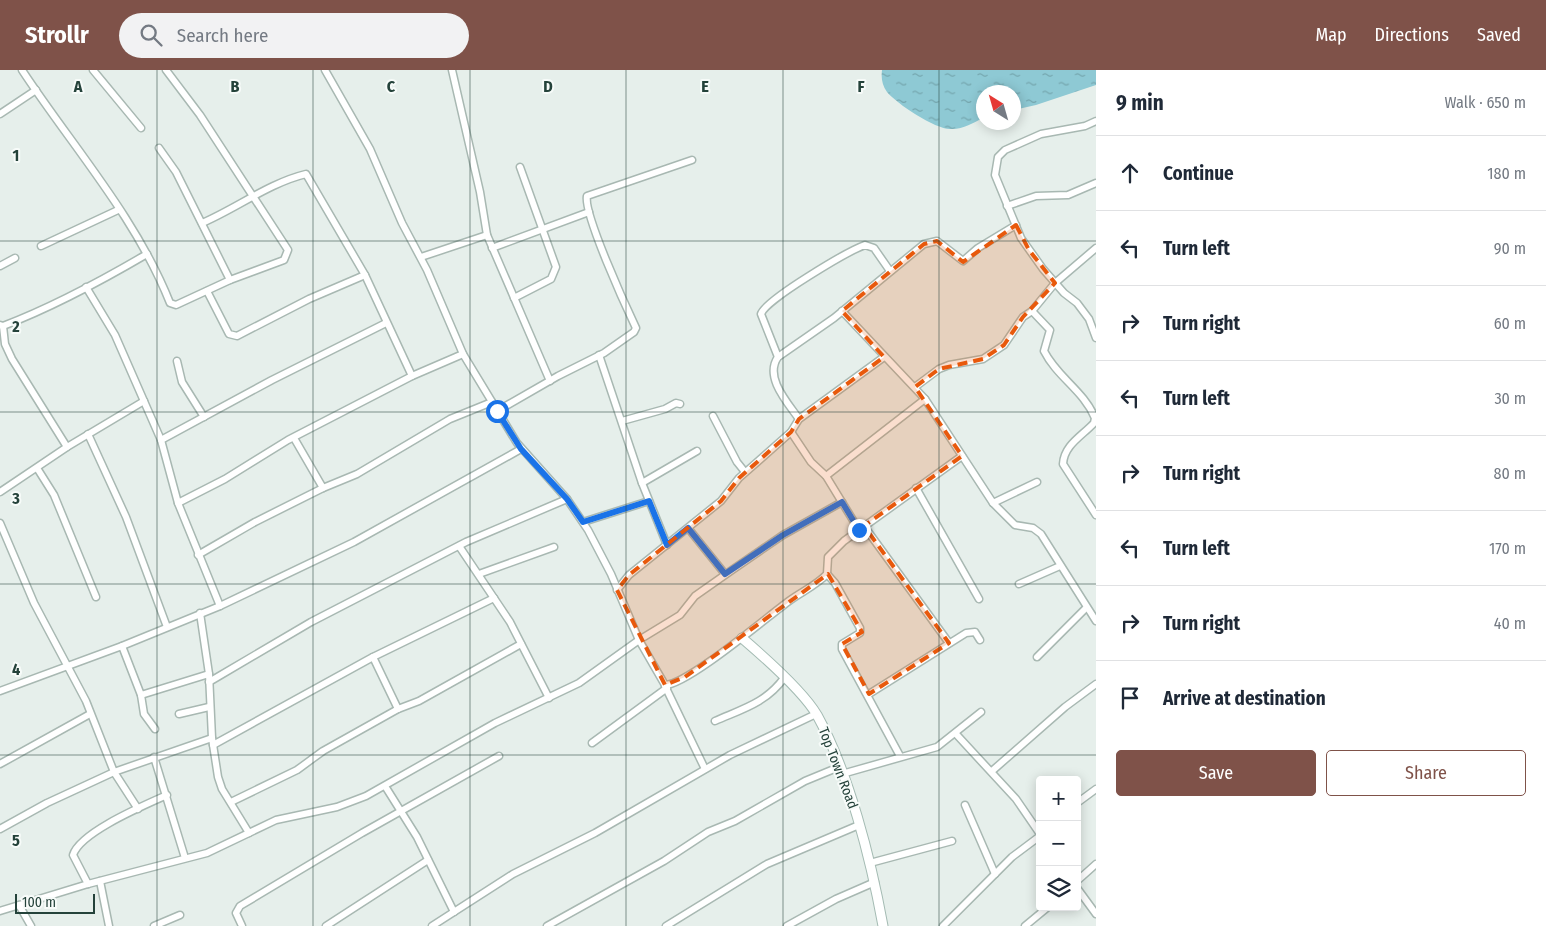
<!DOCTYPE html>
<html lang="en">
<head>
<meta charset="utf-8">
<style>
	body { margin:0; font-family:"Fira Sans Condensed",sans-serif; background:#f2f2f3; color:#1f2937 }
	.controls { position:absolute; right:15px; bottom:15px; display:grid; overflow:hidden; border-radius:5px; box-shadow:0 2px 12px #0003 }
	.controls button { width:45px; height:45px; display:grid; place-items:center; padding:0; border:0; border-bottom:1px solid #e0e1e3; background:#fff; color:#1f2937; font:25px sans-serif }
	.compass { position:absolute; left:976px; top:15px; width:45px; height:45px; border-radius:50%; background:#fff; box-shadow:0 2px 12px #0003; rotate:323deg }
	.scale { position:absolute; left:15px; bottom:12px; width:80px; box-sizing:border-box; padding-left:5px; border:2px solid #24423a; border-top:0; font-size:14px; line-height:18px; white-space:nowrap; color:#24423a; -webkit-text-stroke:4px #f7fbf9; paint-order:stroke }
	.stop { position:absolute; width:15px; height:15px; margin:-11px; border:4px solid #1a73e8; border-radius:50%; background:#fff }
	.stop.end { background:#1a73e8; border-color:#fff; box-shadow:0 1px 5px #0008 }
	.list { margin:0; padding:0; list-style:none }
	h2 { display:flex; justify-content:space-between; align-items:center; height:65px; margin:0; padding:0 20px; font-size:21px }
	h2 small { font-size:16px; font-weight:400; color:#747a83 }
	.list li { display:grid; grid-template-columns:32px 1fr auto; gap:15px; align-items:center; box-sizing:border-box; height:75px; padding:0 20px; border-top:1px solid #e0e1e3 }
	.list b { display:block; font-size:19px; white-space:nowrap }
	.list em { font-size:16px; font-style:normal; color:#747a83 }
	.actions { display:flex; gap:10px; padding:15px 20px }
	.actions a { flex:1; padding:11px 0; border:1px solid #7f5249; border-radius:5px; text-align:center; font-size:18px; color:#7f5249 }
	.actions .main { background:#7f5249; color:#fff }
	.icon { flex:none; width:28px; height:28px; fill:none; stroke:currentColor; stroke-width:2; stroke-linecap:round; stroke-linejoin:round }
	.map { position:relative; flex:none; width:1096px; height:856px; overflow:hidden }
	header { display:flex; align-items:center; gap:30px; box-sizing:border-box; height:70px; padding:0 25px; background:#7f5249; color:#fff }
	header strong { font-size:24px }
	nav { display:flex; gap:28px; margin-inline-start:auto; font-size:18px }
	.search { width:350px; height:45px; background:#f2f2f3; display:flex; align-items:center; gap:12px; box-sizing:border-box; padding:0 18px; border-radius:28px; color:#747a83; font-size:19px }
	main { display:flex }
	aside { flex:1; background:#fff }
	.map>svg:first-child { display:block }
	.water { fill:url(#water-ripples) }
	.lines { fill:none; stroke-linecap:round; stroke-linejoin:round }
	.street-casing { stroke:#a8b8b2; stroke-width:9 }
	.secondary-casing { stroke:#a4bbb3; stroke-width:11 }
	.street { stroke:#fff; stroke-width:6 }
	.secondary { stroke:#fff; stroke-width:9 }
	.route { stroke:#1a73e8; stroke-width:6 }
	.marked { fill:#e8590c; fill-opacity:0.2; stroke:#e8590c; stroke-width:4; stroke-dasharray:10 6; stroke-linejoin:round }
	.grid { fill:none; stroke:#24423a; stroke-width:1; stroke-opacity:0.55 }
	.labels { text-anchor:middle; dominant-baseline:central; stroke-width:4; stroke-linejoin:round; paint-order:stroke }
	.street-label { font-size:14px; fill:#24423a; stroke:#f7fbf9 }
	.grid-label { font-size:16px; text-anchor:middle; font-weight:bold; fill:#24423a; stroke:#f7fbf9; stroke-width:4; stroke-linejoin:round; paint-order:stroke }
</style>
</head>
<body>
<header>
<strong>Strollr</strong>
<div class="search"><svg class="icon" aria-label="search" viewBox="0 0 24 24"><circle cx="10" cy="10" r="6"/><path d="M15 15l6 6"/></svg>Search here</div>
<nav><a>Map</a><a>Directions</a><a>Saved</a></nav>
</header>
<main>
<div class="map">
<svg width="1096" height="856" viewBox="0 0 1096 856">
	<defs>
		<pattern id="water-ripples" width="26" height="14" patternUnits="userSpaceOnUse" patternTransform="scale(1.25)"><rect width="26" height="14" fill="#8ec9d4"/><path d="M2 4q2-2 4 0t4 0M15 11q2-2 4 0t4 0" fill="none" stroke="#74a5ad"/></pattern>
	</defs>
	<rect width="100%" height="100%" fill="#e6efeb"/>
	<path class="water" d="M882 0H1096V15L1036 35 1014 40V22H984L983 48C973 53 962 60 950 59 935 59 897 34 887 22 882 15 881 8 882 0Z"/>
	<g class="lines">
		<defs>
			<g id="street">
				<path d="M22 0C72 76 136 147 170 233L176 235 230 210 284 190 288 180 200 45 166 0"/>
				<polyline points="93,0 141,58"/>
				<path d="M325 0 370 79 402 153 427 200 463 284 517 373 567 429 588 460 611 504 639 570 665 615C687 615 767 547 789 531 801 522 817 515 827 504L828 487 844 471 962 386"/>
				<polyline points="452,0 480,122 487,165 550,311"/>
				<polyline points="0,44 36,20"/>
				<polyline points="1096,51 1085,56 1041,64 1005,80 998,87 995,105 1021,168 1043,199 1064,223 1077,233 1089,249 1096,268"/>
				<polyline points="159,78 176,102 230,210"/>
				<polyline points="1007,136 1036,126 1068,125 1096,113"/>
				<path d="M202 153C237 138 269 113 306 104L365 205 412 306"/>
				<polyline points="41,176 118,140"/>
				<polyline points="492,178 589,142"/>
				<polyline points="421,187 487,165"/>
				<polyline points="0,196 15,188"/>
				<polyline points="207,221 229,264 237,266 309,229 365,205"/>
				<polyline points="514,228 551,209 556,197 520,97"/>
				<polyline points="842,241 925,329 993,433 1015,455 1033,458 1041,464 1096,551"/>
				<path d="M1032 241 1050 260 1044 281C1057 307 1084 321 1095 348L1094 353C1082 366 1064 375 1063 394L1096 445"/>
				<path d="M0 255 3 256C53 237 101 211 147 184"/>
				<polyline points="3,256 5,274 12,289 67,377"/>
				<polyline points="599,285 642,413 667,475"/>
				<path d="M778 287 761 244C765 230 848 181 865 175L874 178 890 201"/>
				<polyline points="177,291 182,312 204,347"/>
				<polyline points="915,317 939,299 949,295 983,289 1004,275 1023,247 1032,241 1055,213 1096,178"/>
				<path d="M497 341 558 306 604 283 634 262 636 258C626 237 583 143 587 126L692 90"/>
				<polyline points="713,346 737,392 745,402"/>
				<path d="M799 349C787 332 764 307 778 287L834 248 924 174 937 171 963 191 978 178 1016 155"/>
				<polyline points="622,351 665,339 676,333 680,334"/>
				<polyline points="791,362 811,392 826,406 859,460"/>
				<polyline points="88,364 126,447 167,557"/>
				<polyline points="294,368 323,418"/>
				<polyline points="161,370 272,310 386,253"/>
				<polyline points="37,398 54,425 96,527"/>
				<polyline points="826,406 925,329"/>
				<polyline points="642,413 697,381"/>
				<polyline points="916,418 979,529"/>
				<polyline points="0,422 67,377 144,331"/>
				<polyline points="178,433 225,409 288,370 412,306 463,284"/>
				<polyline points="993,433 1037,412"/>
				<polyline points="583,452 649,431"/>
				<polyline points="0,453 34,533 86,631 114,702 138,739"/>
				<polyline points="864,456 949,573"/>
				<polyline points="688,458 725,504"/>
				<polyline points="459,476 510,552 549,628"/>
				<polyline points="198,485 255,452 323,418 357,404 450,349 492,332"/>
				<polyline points="479,504 554,477"/>
				<polyline points="827,504 835,513 860,558 860,563 842,574 842,579 900,686"/>
				<polyline points="1019,514 1060,496"/>
				<polyline points="617,520 629,505 721,431 739,408 791,362 799,349 884,287"/>
				<polyline points="220,536 354,472 521,379"/>
				<polyline points="200,543 209,604 212,668 218,707 222,719 249,763"/>
				<polyline points="122,576 141,625 144,644 155,659"/>
				<polyline points="373,587 398,639"/>
				<polyline points="1037,587 1086,538"/>
				<polyline points="209,612 311,552 466,472 567,429"/>
				<polyline points="665,616 705,699"/>
				<polyline points="0,621 122,576 220,536 178,433 161,370 115,265 86,217"/>
				<polyline points="869,624 966,563 975,562 980,570"/>
				<polyline points="141,625 209,604"/>
				<polyline points="179,644 209,637"/>
				<path d="M715 651C742 639 766 633 784 608"/>
				<polyline points="956,664 1016,729 1040,764"/>
				<polyline points="592,673 667,618"/>
				<polyline points="213,675 373,587 494,528"/>
				<polyline points="154,687 185,788"/>
				<polyline points="0,694 90,644"/>
				<polyline points="992,701 1065,637 1096,614"/>
				<polyline points="842,704 937,677 981,642"/>
				<polyline points="385,716 417,767 454,842"/>
				<polyline points="231,732 297,700 323,681 398,639 419,631 521,574"/>
				<polyline points="1077,733 1096,719"/>
				<polyline points="965,735 995,804"/>
				<polyline points="0,759 47,733 114,702 212,668"/>
				<polyline points="870,793 952,771"/>
				<polyline points="100,811 109,856"/>
				<polyline points="1077,811 1096,794"/>
				<path d="M88 814 73 785C80 762 145 735 167 725"/>
				<polyline points="1077,818 1096,844"/>
				<polyline points="19,835 31,856"/>
				<polyline points="0,841 88,814 207,783 276,750 337,737 366,726 495,653 579,613 639,570 680,545 695,526 732,500 783,465 842,432"/>
				<polyline points="154,856 180,845"/>
				<polyline points="242,856 236,843 240,836 362,763 499,686"/>
				<polyline points="326,856 428,790"/>
				<polyline points="432,856 513,804 595,763 730,685 816,644"/>
				<polyline points="547,856 664,791 708,762 735,751 805,711 839,697"/>
				<polyline points="666,856 767,794 859,755"/>
				<polyline points="787,856 836,829 875,812"/>
				<polyline points="943,856 1012,787 1040,766"/>
				<polyline points="1025,856 1048,837"/>
			</g>
			<path id="secondary" d="M742 568C763 586 803 621 817 645 849 703 871 790 883 856"/>
		</defs>
		<use href="#street" class="street-casing"/>
		<use href="#secondary" class="secondary-casing"/>
		<use href="#street" class="street"/>
		<use href="#secondary" class="secondary"/>
	</g>
	<g class="lines">
		<polyline class="route" points="497,341 521,379 567,429 583,452 649,431 667,475 688,458 725,504 783,465 842,432 859,460"/>
	</g>
	<path class="marked" d="M1016 155 1029 180 1055 213 1023 247 1004 275 983 289 939 299 915 317 962 386 864 456 949 573 869 624 842 574 862 562 828 504 685 607 665 615 617 520 629 505 721 431 739 408 791 362 799 349 884 287 842 241 924 174 937 171 963 192Z"/>
	<path class="grid" d="M157 0V856M313 0V856M470 0V856M626 0V856M783 0V856M939 0V856M0 171H1096M0 342H1096M0 514H1096M0 685H1096"/>
	<g class="labels">
		<g class="street-label">
			<text transform="translate(838 698) rotate(69)">Top Town Road</text>
		</g>
	</g>
	<g class="grid-label">
		<text x="78" y="22">A</text>
		<text x="235" y="22">B</text>
		<text x="391" y="22">C</text>
		<text x="548" y="22">D</text>
		<text x="705" y="22">E</text>
		<text x="861" y="22">F</text>
		<text x="16" y="91">1</text>
		<text x="16" y="262">2</text>
		<text x="16" y="434">3</text>
		<text x="16" y="605">4</text>
		<text x="16" y="776">5</text>
	</g>
</svg>
<div class="controls">
<button>+</button>
<button>−</button>
<button><svg class="icon" aria-label="layers" viewBox="0 0 24 24"><path d="M12 4l9 5-9 5-9-5zM3 14l9 5 9-5"/></svg></button>
</div>
<svg class="compass" viewBox="-18 -18 36 36"><path d="M0-13l5 13h-10z" fill="#e53935"/><path d="M0 13l5-13h-10z" fill="#747a83"/></svg>
<div class="scale">100 m</div>
<div class="stop" style="left:497px;top:341px"></div>
<div class="stop end" style="left:859px;top:460px"></div>
</div>
<aside>
<h2>9 min<small>Walk · 650 m</small></h2>
<ul class="list">
<li><svg class="icon" aria-label="ahead" viewBox="0 0 24 24"><path d="M12 20V5M6 11l6-6 6 6"/></svg><div><b>Continue</b></div><em>180 m</em></li>
<li><svg class="icon" aria-label="left" viewBox="0 0 24 24"><path d="M17 20v-9H6M10 6l-5 5 5 5"/></svg><div><b>Turn left</b></div><em>90 m</em></li>
<li><svg class="icon" aria-label="right" viewBox="0 0 24 24"><path d="M7 20v-9h11M14 6l5 5-5 5"/></svg><div><b>Turn right</b></div><em>60 m</em></li>
<li><svg class="icon" aria-label="left" viewBox="0 0 24 24"><path d="M17 20v-9H6M10 6l-5 5 5 5"/></svg><div><b>Turn left</b></div><em>30 m</em></li>
<li><svg class="icon" aria-label="right" viewBox="0 0 24 24"><path d="M7 20v-9h11M14 6l5 5-5 5"/></svg><div><b>Turn right</b></div><em>80 m</em></li>
<li><svg class="icon" aria-label="left" viewBox="0 0 24 24"><path d="M17 20v-9H6M10 6l-5 5 5 5"/></svg><div><b>Turn left</b></div><em>170 m</em></li>
<li><svg class="icon" aria-label="right" viewBox="0 0 24 24"><path d="M7 20v-9h11M14 6l5 5-5 5"/></svg><div><b>Turn right</b></div><em>40 m</em></li>
<li><svg class="icon" aria-label="arrive" viewBox="0 0 24 24"><path d="M6 21V4h12l-3 4 3 4H6"/></svg><div><b>Arrive at destination</b></div></li>
</ul>
<div class="actions"><a class="main">Save</a><a>Share</a></div>
</aside>
</main>
</body>
</html>
